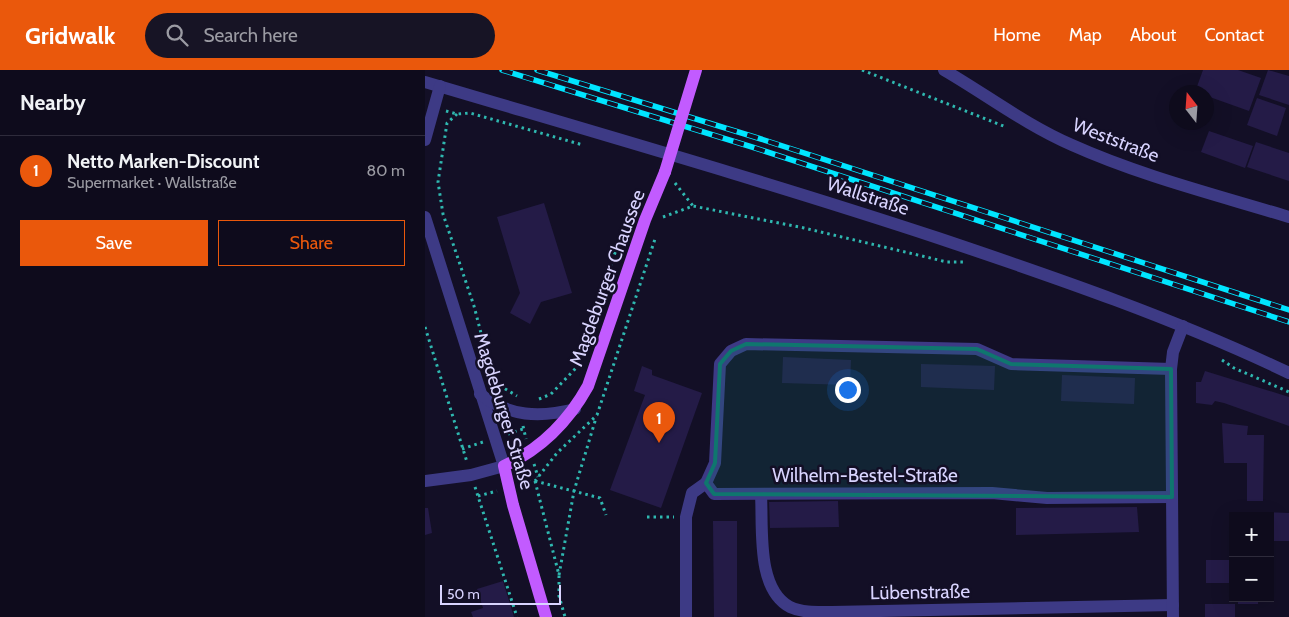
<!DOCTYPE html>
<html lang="en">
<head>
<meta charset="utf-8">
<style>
	body { margin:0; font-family:Cabin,sans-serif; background:#171425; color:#f1f3f6 }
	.controls { position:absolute; right:15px; bottom:15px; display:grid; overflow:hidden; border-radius:0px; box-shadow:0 5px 20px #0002 }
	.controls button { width:45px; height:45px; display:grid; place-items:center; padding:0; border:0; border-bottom:1px solid #2e2b3b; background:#0e0b1c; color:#f1f3f6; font:25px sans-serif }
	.compass { position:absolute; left:744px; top:15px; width:45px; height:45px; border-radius:50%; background:#0e0b1c; box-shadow:0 5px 20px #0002; rotate:343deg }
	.scale { position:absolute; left:15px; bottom:12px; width:121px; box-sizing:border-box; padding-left:5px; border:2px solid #d9d4ff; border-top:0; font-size:14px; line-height:18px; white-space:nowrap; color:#d9d4ff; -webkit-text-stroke:4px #130f26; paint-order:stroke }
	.you { position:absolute; left:422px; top:319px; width:18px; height:18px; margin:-12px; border:4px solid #fff; border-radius:50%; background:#1a73e8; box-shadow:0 0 0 8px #1a73e833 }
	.badge { display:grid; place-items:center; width:32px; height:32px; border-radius:50%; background:#ea580c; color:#fff; font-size:16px; font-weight:700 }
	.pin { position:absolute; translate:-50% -41px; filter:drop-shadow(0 1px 2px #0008) }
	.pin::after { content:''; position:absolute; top:26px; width:18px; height:15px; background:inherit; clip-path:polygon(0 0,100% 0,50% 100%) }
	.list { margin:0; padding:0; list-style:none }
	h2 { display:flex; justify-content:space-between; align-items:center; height:65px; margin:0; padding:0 20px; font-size:21px }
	h2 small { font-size:16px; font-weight:400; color:#9b9ba3 }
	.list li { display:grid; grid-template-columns:32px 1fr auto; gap:15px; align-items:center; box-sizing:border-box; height:70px; padding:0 20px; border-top:1px solid #2e2b3b }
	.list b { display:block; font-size:19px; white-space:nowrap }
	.list p { margin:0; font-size:16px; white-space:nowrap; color:#9b9ba3 }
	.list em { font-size:16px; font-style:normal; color:#9b9ba3 }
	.actions { display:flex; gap:10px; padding:15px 20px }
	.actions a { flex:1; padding:11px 0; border:1px solid #ea580c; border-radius:0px; text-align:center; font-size:18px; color:#ea580c }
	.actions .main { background:#ea580c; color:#fff }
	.icon { flex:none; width:28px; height:28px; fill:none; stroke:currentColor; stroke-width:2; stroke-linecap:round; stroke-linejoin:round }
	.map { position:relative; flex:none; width:864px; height:547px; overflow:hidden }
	header { display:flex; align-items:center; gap:30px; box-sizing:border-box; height:70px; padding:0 25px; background:#ea580c; color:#fff }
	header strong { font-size:24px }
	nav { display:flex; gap:28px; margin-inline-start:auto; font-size:18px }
	.search { width:350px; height:45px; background:#171425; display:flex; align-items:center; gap:12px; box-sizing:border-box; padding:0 18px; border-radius:28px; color:#9b9ba3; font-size:19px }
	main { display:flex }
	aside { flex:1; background:#0e0b1c }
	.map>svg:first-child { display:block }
	.building { fill:#241b47 }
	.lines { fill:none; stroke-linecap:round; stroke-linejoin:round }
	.path { stroke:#2fb8b0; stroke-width:3; stroke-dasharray:2.5 4; stroke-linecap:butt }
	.street { stroke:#3d3a85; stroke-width:12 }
	.primary { stroke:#c25bff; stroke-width:12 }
	.rail-casing { stroke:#00e5ff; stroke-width:5.5 }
	.rail { stroke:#130f26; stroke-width:4; stroke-dasharray:11; stroke-linecap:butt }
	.primary-bridge { stroke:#c25bff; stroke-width:12 }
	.marked { fill:#0f766e; fill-opacity:0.2; stroke:#0f766e; stroke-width:4; stroke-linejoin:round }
	.labels { text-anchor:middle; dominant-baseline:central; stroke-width:5; stroke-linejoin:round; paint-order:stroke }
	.street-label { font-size:19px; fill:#d9d4ff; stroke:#130f26 }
</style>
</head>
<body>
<header>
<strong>Gridwalk</strong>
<div class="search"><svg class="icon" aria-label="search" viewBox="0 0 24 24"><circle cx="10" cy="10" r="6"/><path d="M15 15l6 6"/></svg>Search here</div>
<nav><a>Home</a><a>Map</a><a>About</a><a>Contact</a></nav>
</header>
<main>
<aside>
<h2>Nearby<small></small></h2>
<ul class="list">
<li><span class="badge">1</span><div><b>Netto Marken-Discount</b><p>Supermarket · Wallstraße</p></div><em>80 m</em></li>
</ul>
<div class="actions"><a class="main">Save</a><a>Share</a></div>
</aside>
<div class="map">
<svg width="864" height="547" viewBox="0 0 864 547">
	<rect width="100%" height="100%" fill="#130f26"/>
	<g class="building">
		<polygon points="778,0 813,0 836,8 824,41 782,26 782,22 770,22"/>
		<polygon points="843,0 864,6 864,35 834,25"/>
		<polygon points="832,28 861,38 852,66 822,55"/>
		<polygon points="784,61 828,76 820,98 776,82"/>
		<polygon points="831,72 864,83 864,111 822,97"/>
		<polygon points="119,133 147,223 116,232 105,254 85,243 95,223 72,147"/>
		<polygon points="358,287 426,290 425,315 357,313"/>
		<polygon points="496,294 570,296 569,320 496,317"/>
		<polygon points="217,296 227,300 227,305 277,323 236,438 185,420 220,325 209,321"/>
		<polygon points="780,301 864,327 864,356 799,333 790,331 787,335 771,333 771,312 776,312"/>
		<polygon points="637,305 710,308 709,334 636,331"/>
		<polygon points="797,353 823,356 822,365 839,365 838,431 822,431 822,393 799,393"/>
		<polygon points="413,431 414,457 345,458 344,432"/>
		<polygon points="712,437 714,462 591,465 591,438"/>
		<polygon points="0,438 3,438 7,463 0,465"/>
		<polygon points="840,442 864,443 864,471 845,471 845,446 840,446"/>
		<polygon points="288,451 312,451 312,547 289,547"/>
		<rect x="781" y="490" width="27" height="23"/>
		<polygon points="78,511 89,547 48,547 46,542 58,538 52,519"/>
		<rect x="813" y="528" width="20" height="6"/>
		<rect x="780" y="534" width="30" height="13"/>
	</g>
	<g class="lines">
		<g class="path">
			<polyline points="437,0 581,57"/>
			<polyline points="21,41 32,44 45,43 158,75"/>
			<polyline points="32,44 22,53 13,112 18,144 49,236 65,298 77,317 92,326"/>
			<polyline points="250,113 268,136"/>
			<polyline points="238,147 268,136 379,158 522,192 538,192"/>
			<polyline points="0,257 42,392"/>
			<polyline points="797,290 809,298 864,322"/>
			<polyline points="114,329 126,324 151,298 193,174 203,152"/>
			<polyline points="98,356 101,369"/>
			<polyline points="83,364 98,359"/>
			<polyline points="37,379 58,372"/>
			<polyline points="109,394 113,407"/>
			<polyline points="110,411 134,505 134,526 140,547"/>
			<polyline points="110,411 175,428 181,445"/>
			<polyline points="97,414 110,411 132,383 172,345 230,169"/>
			<polyline points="50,417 92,547"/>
			<polyline points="53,426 72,421"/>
			<polyline points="222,447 249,447"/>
			<polyline points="134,505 149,421 171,348"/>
		</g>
		<g class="street">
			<path d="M519 0C562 25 601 55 647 75 716 106 792 125 864 147"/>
			<path d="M0 12C172 63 343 112 513 168 632 208 751 249 864 303"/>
			<polyline points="0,70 15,16"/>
			<polyline points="0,147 79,396 46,405 0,411"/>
			<path d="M55 324C84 347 115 348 150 339"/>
			<polyline points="281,413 290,393 295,294 306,281 321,274 552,279 586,294 746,299"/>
			<path d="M336 425C338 458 331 519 365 537 378 543 393 542 407 542L748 535"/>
			<polyline points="261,547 261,447 267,423 281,413 289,424 567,423 622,428 747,427"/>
			<polyline points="748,547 746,299 748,282 758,256"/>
		</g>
		<path class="primary" d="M121 547 88 435 79 396C116 379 143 352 163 316L220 150 240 102"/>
		<defs>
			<g id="rail">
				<polyline points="77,0 327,77 864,252"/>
				<polyline points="112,0 336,69 864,240"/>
			</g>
		</defs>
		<use href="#rail" class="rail-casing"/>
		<use href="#rail" class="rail"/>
		<polyline class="primary-bridge" points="240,102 271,0"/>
	</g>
	<path class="marked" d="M321 274 552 279 586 294 746 299 747 427 289 424 281 413 290 393 295 294 306 281Z"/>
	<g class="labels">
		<g class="street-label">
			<text transform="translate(691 70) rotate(21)">Weststraße</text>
			<text transform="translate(443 126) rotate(18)">Wallstraße</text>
			<text transform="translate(182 208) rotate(-70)">Magdeburger Chaussee</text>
			<text transform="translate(79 341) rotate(73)">Magdeburger Straße</text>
			<text x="440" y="405">Wilhelm-Bestel-Straße</text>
			<text transform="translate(495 522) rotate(-1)">Lübenstraße</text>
		</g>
	</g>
</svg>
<div class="controls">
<button>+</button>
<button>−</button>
</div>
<svg class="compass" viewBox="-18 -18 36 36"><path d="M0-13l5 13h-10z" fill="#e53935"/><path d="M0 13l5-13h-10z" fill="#9b9ba3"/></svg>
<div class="scale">50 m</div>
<div class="you"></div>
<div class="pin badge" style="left:234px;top:373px">1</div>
</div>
</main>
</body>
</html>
